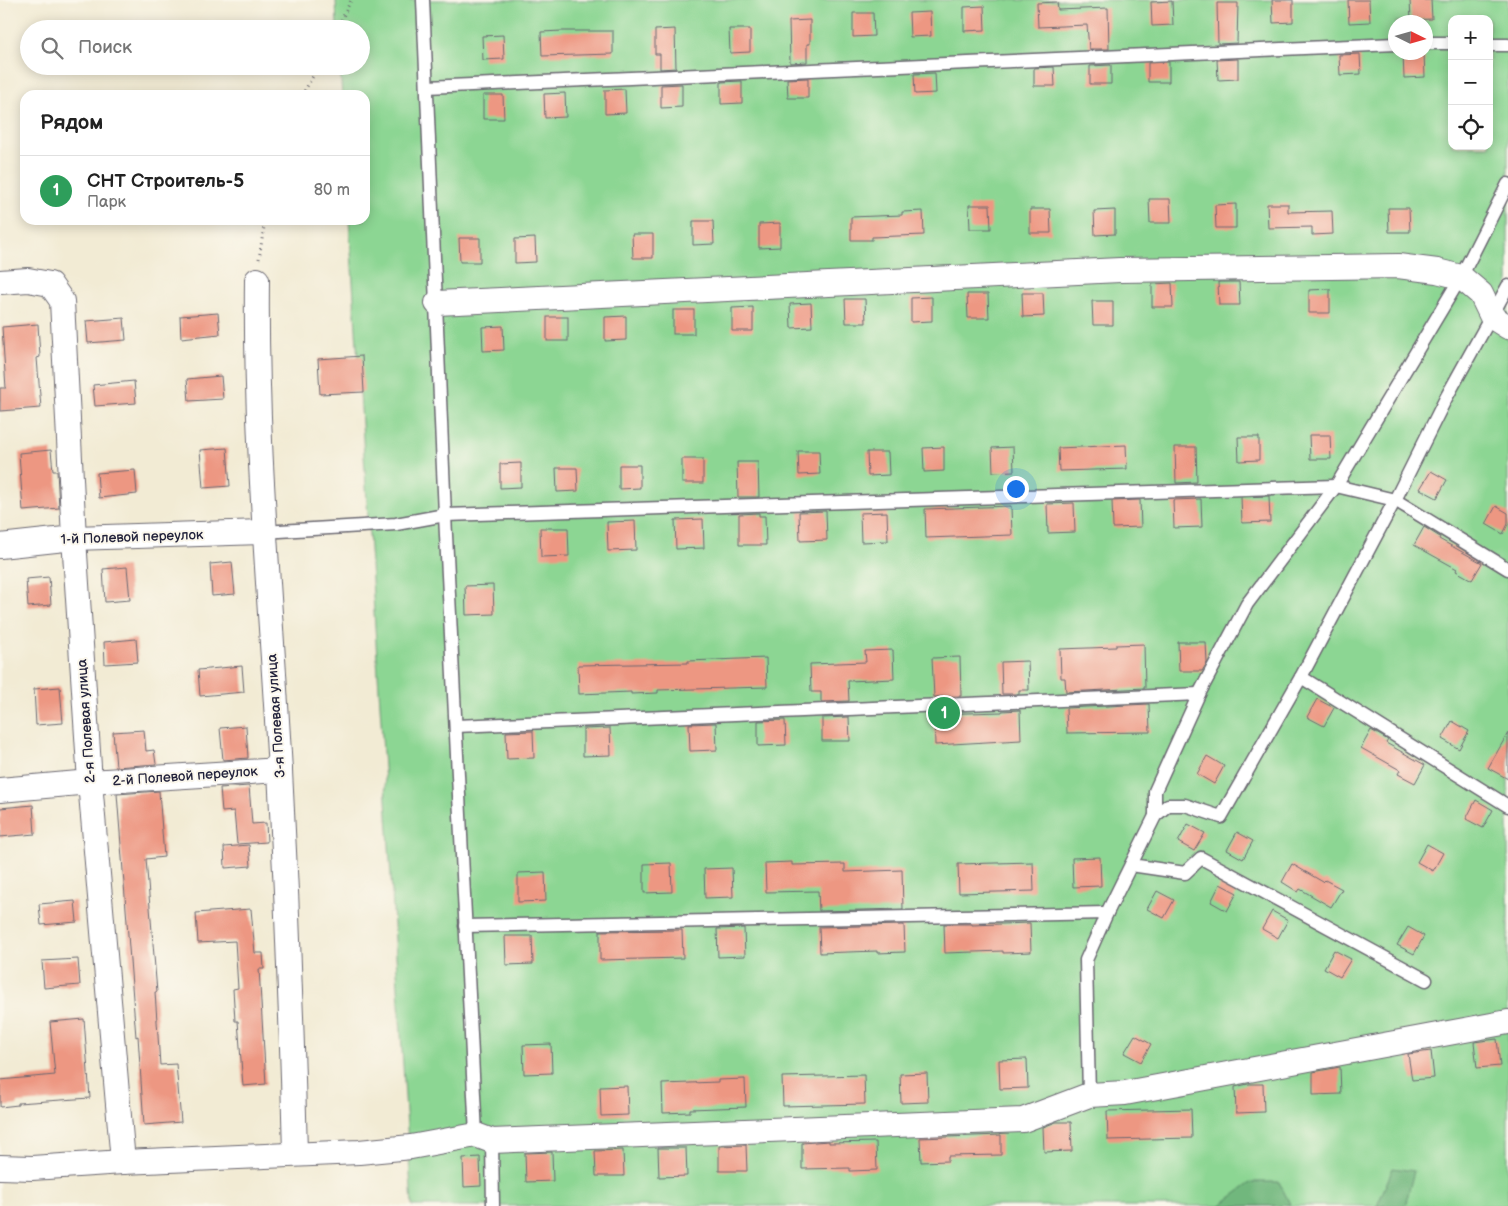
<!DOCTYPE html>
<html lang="ru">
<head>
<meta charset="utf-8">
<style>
	body { margin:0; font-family:"Balsamiq Sans",sans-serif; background:#f6f6f6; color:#222 }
	.controls { position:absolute; right:15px; top:15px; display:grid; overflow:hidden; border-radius:10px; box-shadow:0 2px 12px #0003 }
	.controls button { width:45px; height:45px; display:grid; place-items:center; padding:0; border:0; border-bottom:1px solid #e0e0e0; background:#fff; color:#222; font:25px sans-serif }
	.compass { position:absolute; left:1388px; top:15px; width:45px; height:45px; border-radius:50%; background:#fff; box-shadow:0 2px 12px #0003; rotate:95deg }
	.you { position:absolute; left:1015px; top:488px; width:18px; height:18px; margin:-12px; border:4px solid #fff; border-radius:50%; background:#1a73e8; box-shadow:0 0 0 8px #1a73e833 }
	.badge { display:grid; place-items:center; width:32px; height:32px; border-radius:50%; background:#1f6fb2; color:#fff; font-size:16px; font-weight:700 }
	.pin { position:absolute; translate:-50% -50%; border:2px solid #fff; box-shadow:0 1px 5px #0006 }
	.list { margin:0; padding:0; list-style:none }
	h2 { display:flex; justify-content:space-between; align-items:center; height:65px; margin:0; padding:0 20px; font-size:21px }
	h2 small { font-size:16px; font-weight:400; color:#767676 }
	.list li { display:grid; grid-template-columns:32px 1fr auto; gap:15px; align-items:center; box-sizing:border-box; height:70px; padding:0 20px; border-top:1px solid #e0e0e0 }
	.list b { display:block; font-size:19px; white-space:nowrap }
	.list p { margin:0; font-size:16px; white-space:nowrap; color:#767676 }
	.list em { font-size:16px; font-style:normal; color:#767676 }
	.icon { flex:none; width:28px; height:28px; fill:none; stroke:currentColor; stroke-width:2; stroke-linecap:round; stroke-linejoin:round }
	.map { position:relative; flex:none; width:1508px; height:1206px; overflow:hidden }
	.search { position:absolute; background:#fff; box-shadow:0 2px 12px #0003; left:20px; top:20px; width:350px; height:55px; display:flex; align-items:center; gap:12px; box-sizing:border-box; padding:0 18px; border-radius:28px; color:#767676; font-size:19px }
	.panel { position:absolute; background:#fff; box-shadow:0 2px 12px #0003; left:20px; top:90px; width:350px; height:135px; border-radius:15px }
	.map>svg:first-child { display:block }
	.green { fill:#8cd693; stroke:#577c67; fill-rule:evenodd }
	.forest { fill:#71b77d; stroke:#4a6c5c }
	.building { fill:#ed9782 }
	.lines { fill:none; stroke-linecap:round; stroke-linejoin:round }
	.service-casing { stroke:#6b6871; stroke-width:15 }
	.minor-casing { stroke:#6b6871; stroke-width:26 }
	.path { stroke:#6b6871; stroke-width:3; stroke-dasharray:1 4; stroke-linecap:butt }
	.service { stroke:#fff; stroke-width:12 }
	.minor { stroke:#fff; stroke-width:24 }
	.labels { text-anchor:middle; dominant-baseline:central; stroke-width:4; stroke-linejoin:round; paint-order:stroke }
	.street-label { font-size:14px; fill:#22223b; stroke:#fbf7ec }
</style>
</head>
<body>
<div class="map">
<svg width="1508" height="1206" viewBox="0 0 1508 1206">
	<rect width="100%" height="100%" fill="#fbf7ec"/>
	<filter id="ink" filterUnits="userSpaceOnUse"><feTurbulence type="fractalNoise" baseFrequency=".02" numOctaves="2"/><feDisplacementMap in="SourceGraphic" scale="10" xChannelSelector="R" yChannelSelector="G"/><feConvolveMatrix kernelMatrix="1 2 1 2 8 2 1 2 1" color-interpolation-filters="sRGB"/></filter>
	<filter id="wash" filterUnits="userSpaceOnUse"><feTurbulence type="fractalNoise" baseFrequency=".0096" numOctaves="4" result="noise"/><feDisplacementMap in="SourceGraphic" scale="20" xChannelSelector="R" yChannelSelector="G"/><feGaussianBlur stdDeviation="1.12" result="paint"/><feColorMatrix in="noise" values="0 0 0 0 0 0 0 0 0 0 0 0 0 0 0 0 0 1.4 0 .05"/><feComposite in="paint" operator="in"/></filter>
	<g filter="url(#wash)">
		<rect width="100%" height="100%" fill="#f2ebd4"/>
		<path class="green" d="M336 0H1508V1206H412L349 220H365V95H342L340 66H361V29H337ZM1452 19H1489V146H1452ZM1396 22H1426V52H1396Z"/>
		<g class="forest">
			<polygon points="1393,1168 1414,1171 1405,1206 1377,1206"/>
			<polygon points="1252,1182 1279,1182 1290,1204 1281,1206 1219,1206"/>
		</g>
		<g id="blocks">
			<g class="building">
				<polygon points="1272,0 1293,0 1293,22 1273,23"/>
				<polygon points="1348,0 1369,0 1370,22 1349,23"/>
				<polygon points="1410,0 1431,0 1432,19 1411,20"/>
				<polygon points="1172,1 1173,25 1152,26 1151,2"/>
				<polygon points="1057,2 1058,10 1108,8 1109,49 1089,49 1087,25 1038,27 1037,3"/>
				<polygon points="1217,3 1238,3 1237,43 1218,44"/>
				<polygon points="984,6 985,30 964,31 964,7"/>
				<polygon points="930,12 931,36 910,37 909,13"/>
				<polygon points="853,13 873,13 874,36 853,37"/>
				<polygon points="810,20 810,44 807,44 807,62 790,63 789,21"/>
				<polygon points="675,29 676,68 660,69 660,54 655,54 655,30"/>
				<polygon points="729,29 750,29 750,52 730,53"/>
				<polygon points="562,31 613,31 613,54 542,56 541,32"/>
				<polygon points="503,35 504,59 483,60 482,36"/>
				<polygon points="1424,53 1425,77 1404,78 1403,54"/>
				<polygon points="1360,54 1361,74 1340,75 1339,55"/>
				<polygon points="1238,59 1238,79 1218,80 1217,60"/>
				<polygon points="1169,62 1169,82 1148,82 1148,63"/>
				<polygon points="1111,65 1111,84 1090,84 1090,66"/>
				<polygon points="1054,67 1055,86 1034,86 1034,68"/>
				<polygon points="935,73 936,93 915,94 914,74"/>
				<polygon points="808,78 808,98 788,98 787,79"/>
				<polygon points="742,81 742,103 721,104 721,82"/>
				<polygon points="682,84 682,107 661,108 661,85"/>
				<polygon points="625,89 626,113 605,114 605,90"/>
				<polygon points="565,93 566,117 545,118 544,94"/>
				<polygon points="483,95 503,95 504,119 483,119"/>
				<polygon points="1149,199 1170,199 1171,223 1150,223"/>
				<polygon points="1236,204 1236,228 1216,228 1215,205"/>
				<polygon points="1267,204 1288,204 1288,212 1332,211 1333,234 1312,235 1312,227 1268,228"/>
				<polygon points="969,205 990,205 991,229 970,229"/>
				<polygon points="1388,208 1409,208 1410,232 1389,232"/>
				<polygon points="1030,209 1050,209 1051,233 1030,233"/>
				<polygon points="1115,210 1115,234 1095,235 1094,211"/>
				<polygon points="923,211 924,235 872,237 872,240 851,240 851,217 902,215 902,212"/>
				<polygon points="693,221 713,221 714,244 693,245"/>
				<polygon points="780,223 780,247 759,248 759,224"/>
				<polygon points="632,234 653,234 653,258 633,258"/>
				<polygon points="459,238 480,238 480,262 460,262"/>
				<polygon points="535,238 536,262 515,263 515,239"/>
				<polygon points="1218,282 1239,282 1240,305 1219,305"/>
				<polygon points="1172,283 1173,307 1152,307 1152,284"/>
				<polygon points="1330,289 1330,313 1309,313 1309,290"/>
				<polygon points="1022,293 1043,293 1044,316 1023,317"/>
				<polygon points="967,294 988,294 989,318 968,318"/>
				<polygon points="932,297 932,321 911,322 911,298"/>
				<polygon points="845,299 865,299 866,323 846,323"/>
				<polygon points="1092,301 1113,301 1113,325 1093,325"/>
				<polygon points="811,303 812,327 791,328 790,304"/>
				<polygon points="753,307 753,331 732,331 732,308"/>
				<rect x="673" y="310" width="21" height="24"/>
				<polygon points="218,313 220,334 181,338 180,316"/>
				<polygon points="626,316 626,340 605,341 605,317"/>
				<rect x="547" y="317" width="21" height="24"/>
				<polygon points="124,318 126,340 88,343 86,321"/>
				<polygon points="38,324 40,357 37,358 41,408 0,411 0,388 6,388 2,327"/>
				<polygon points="503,326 504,350 483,351 482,327"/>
				<polygon points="362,356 364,392 320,394 318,359"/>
				<polygon points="221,376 223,399 189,401 187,379"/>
				<polygon points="134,381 136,403 95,406 93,385"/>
				<polygon points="1309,435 1330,435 1331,459 1310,459"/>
				<polygon points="1238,437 1259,437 1259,460 1239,461"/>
				<polygon points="1126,445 1127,469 1059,471 1058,448"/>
				<polygon points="944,447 944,471 924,472 923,448"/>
				<polygon points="1013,447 1014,471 993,472 992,448"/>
				<polygon points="1175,447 1196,447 1197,482 1176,483"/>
				<polygon points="227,448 230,486 203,488 200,450"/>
				<polygon points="51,450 53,471 57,471 59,508 23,511 19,453"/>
				<polygon points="798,451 819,451 820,474 799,475"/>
				<polygon points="867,452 888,452 889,475 868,476"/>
				<rect x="682" y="459" width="21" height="24"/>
				<polygon points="737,462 758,462 759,497 738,497"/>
				<polygon points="521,463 521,487 500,488 500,464"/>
				<polygon points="619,465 640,465 640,488 619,489"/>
				<polygon points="556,468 577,468 578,491 557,492"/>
				<polygon points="135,470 137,494 99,498 97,473"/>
				<polygon points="1431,471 1447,480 1437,498 1420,489"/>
				<polygon points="1269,496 1270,522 1242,523 1241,497"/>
				<polygon points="1201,499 1202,527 1174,528 1173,500"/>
				<polygon points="1140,500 1141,527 1113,528 1112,501"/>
				<polygon points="1074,503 1075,532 1048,533 1047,504"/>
				<polygon points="1011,506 1012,535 926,538 925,509"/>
				<polygon points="1496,506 1508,513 1508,524 1503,534 1486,524"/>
				<polygon points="826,511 827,540 800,541 799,512"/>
				<polygon points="887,512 888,541 861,542 860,513"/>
				<polygon points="759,513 759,516 765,516 766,545 739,545 739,514"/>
				<polygon points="703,519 704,548 676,549 675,520"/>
				<polygon points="635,521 636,550 608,551 607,522"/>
				<polygon points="1424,527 1440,537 1439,539 1482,563 1472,580 1456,571 1457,569 1414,545"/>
				<polygon points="540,528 568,528 569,556 541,557"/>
				<polygon points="232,562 235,594 212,596 210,564"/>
				<polygon points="127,567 130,600 105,602 103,569"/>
				<polygon points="49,577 51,605 28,607 26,579"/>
				<polygon points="493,585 494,614 466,615 465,586"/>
				<polygon points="136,639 138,662 105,664 104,642"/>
				<polygon points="1178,642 1206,642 1207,663 1202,671 1179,671"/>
				<polygon points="1144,644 1145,688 1066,692 1065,678 1061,678 1060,649 1116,647 1116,645"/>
				<polygon points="893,650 894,679 848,681 849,701 821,702 821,692 811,692 810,664 866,662 865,651"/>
				<polygon points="960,657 961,696 934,697 932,658"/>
				<polygon points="766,658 767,687 658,690 658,693 631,694 631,692 579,694 578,665 688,663 688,661"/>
				<polygon points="1028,661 1029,690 1019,690 1019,694 1002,694 1001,662"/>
				<polygon points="242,666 244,692 200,696 198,670"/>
				<polygon points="60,687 63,723 36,725 34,689"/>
				<polygon points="1317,699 1334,708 1324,726 1307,717"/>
				<polygon points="1149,704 1150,732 1067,733 1066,708"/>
				<polygon points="1020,710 1021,740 935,745 934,714 1002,712 1002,711"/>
				<polygon points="849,717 850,741 822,741 822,718"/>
				<polygon points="785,720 786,745 758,746 758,721"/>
				<polygon points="1452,721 1469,731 1459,749 1442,739"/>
				<polygon points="716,723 717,750 690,751 689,724"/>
				<polygon points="246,726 248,758 223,760 220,728"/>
				<polygon points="610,728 611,755 583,756 583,729"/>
				<polygon points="144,730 146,751 154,750 156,764 116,767 113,732"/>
				<polygon points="1371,730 1388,740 1386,743 1425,765 1415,783 1398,774 1400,770 1361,748"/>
				<polygon points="533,731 534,758 507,759 506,732"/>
				<polygon points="1508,733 1508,779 1488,768"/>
				<polygon points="1207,756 1224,766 1214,784 1197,774"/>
				<polygon points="249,786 252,824 266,823 267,842 237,844 234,811 222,812 220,788"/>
				<polygon points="159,791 164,857 146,859 157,992 155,992 160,1065 176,1064 181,1122 144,1125 138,1036 136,1037 117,794"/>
				<polygon points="1476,800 1493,810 1483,828 1466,819"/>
				<polygon points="33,805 35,834 0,837 0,808"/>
				<polygon points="1188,824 1205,833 1194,851 1178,842"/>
				<polygon points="1237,832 1253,841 1243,859 1227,850"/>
				<polygon points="1427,844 1443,853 1433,871 1417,862"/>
				<polygon points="249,845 251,866 225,868 224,847"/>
				<polygon points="1100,857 1101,886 1073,887 1072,858"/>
				<polygon points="792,862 792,865 845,864 845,872 902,870 903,909 819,911 818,891 766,892 765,863"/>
				<polygon points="1033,862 1034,891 959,893 958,864"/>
				<polygon points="671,863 672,892 644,893 644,864"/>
				<polygon points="1292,864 1323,882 1325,880 1342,889 1331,907 1300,889 1298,892 1282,882"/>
				<polygon points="732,868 733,897 705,898 704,869"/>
				<polygon points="545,872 546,901 518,902 518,873"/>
				<polygon points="1220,884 1237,893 1227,911 1211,902"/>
				<polygon points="1157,891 1174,900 1164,918 1147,909"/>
				<polygon points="75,901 77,922 41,925 39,904"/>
				<polygon points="251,909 255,953 263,953 264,969 259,969 266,1084 243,1086 238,1021 235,1021 233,989 238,988 235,941 198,943 196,913"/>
				<polygon points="1272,911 1288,920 1278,938 1262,929"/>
				<polygon points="1030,923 1031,952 1003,953 1003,951 945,953 944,924 972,924 972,925"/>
				<polygon points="904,925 905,952 877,953 877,951 820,953 819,927"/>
				<polygon points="1408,927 1424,936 1414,954 1397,945"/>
				<polygon points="744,928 745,956 718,957 717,929"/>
				<polygon points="682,930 683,958 600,960 600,931"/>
				<polygon points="505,936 532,936 533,964 506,965"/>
				<polygon points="1334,950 1351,959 1340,977 1324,968"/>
				<polygon points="78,959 80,985 44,988 42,961"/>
				<polygon points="84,1019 90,1098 18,1103 18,1105 0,1107 0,1080 55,1075 50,1022"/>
				<polygon points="1135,1035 1151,1044 1141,1062 1124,1053"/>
				<polygon points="1497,1039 1500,1066 1477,1068 1474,1042"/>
				<polygon points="551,1044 552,1073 524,1074 523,1045"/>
				<polygon points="1431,1051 1434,1078 1412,1080 1408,1054"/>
				<polygon points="1027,1059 1028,1088 1000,1089 999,1060"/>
				<polygon points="1340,1067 1341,1094 1313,1095 1313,1072"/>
				<polygon points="927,1073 928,1102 901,1103 900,1074"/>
				<polygon points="864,1075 865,1104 783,1106 782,1077"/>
				<polygon points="745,1079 746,1107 690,1109 690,1112 663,1113 662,1084 718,1082 718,1080"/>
				<polygon points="1248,1084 1263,1084 1264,1112 1236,1113 1235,1087"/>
				<polygon points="627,1086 628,1115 601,1116 600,1087"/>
				<polygon points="1191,1109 1192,1138 1108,1140 1107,1111"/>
				<polygon points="1056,1122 1071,1122 1072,1151 1044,1152 1043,1127"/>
				<polygon points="1001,1135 1001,1155 948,1156 948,1161 921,1162 920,1138"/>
				<polygon points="829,1141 829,1143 876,1142 877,1170 850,1171 850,1168 802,1169 802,1143"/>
				<polygon points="746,1145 747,1171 719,1171 719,1146"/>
				<polygon points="658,1148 686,1148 687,1176 659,1177"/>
				<polygon points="623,1150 624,1176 596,1176 595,1151"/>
				<polygon points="552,1152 553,1181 526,1182 525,1153"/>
				<polygon points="480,1157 481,1186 464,1187 463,1158"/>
			</g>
		</g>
	</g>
	<g filter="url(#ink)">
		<use href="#blocks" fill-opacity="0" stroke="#6b6871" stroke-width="1"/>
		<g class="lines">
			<defs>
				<g id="service">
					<polyline points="423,0 445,515 476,1135"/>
					<polyline points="1426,43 1452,43"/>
					<polyline points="1489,45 1508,45"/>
					<polyline points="427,87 1396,44"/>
					<polyline points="263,532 396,524 445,515 1336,486 1395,500 1508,569"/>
					<polyline points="1301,677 1508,806"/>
					<polyline points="456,726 1199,694"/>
					<polyline points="1155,816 1155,791 1199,694 1247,604 1336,486 1461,277 1508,184"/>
					<polyline points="1131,865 1185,873 1201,858 1426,980"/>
					<polyline points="465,926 1107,913"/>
					<polyline points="1089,1095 1086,960 1107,913 1155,816 1168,805 1185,805 1221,817 1301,677 1395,500 1446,398 1508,286"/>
					<polyline points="492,1141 493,1206"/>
				</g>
				<g id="minor">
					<path d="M257 280C255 444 271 607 280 771 287 898 292 1026 295 1153"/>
					<polyline points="0,282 28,280 50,284 62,301 74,538 90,782 123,1162"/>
					<polyline points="437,303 1120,270 1398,266 1437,271 1461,277 1481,294 1492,317 1508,327"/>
					<polyline points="0,546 74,538 263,532"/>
					<polyline points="0,790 90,782 280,770"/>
					<polyline points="0,1167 32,1168 123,1162 359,1152 411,1147 476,1135 492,1141 1023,1120 1089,1095 1125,1093 1508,1022"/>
				</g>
			</defs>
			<use href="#service" class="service-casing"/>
			<use href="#minor" class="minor-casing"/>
			<g class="path">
				<polyline points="337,29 351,0"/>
				<polyline points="302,95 319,66"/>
				<polyline points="259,259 265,220"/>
			</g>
			<use href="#service" class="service"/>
			<use href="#minor" class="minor"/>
		</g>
	</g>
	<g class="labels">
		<g class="street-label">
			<text transform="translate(132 537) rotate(-2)">1-й Полевой переулок</text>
			<text transform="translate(276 716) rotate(-94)">3-я Полевая улица</text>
			<text transform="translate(86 721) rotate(-94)">2-я Полевая улица</text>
			<text transform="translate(185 776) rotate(-4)">2-й Полевой переулок</text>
		</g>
	</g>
</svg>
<div class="controls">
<button>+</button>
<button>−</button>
<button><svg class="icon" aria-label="locate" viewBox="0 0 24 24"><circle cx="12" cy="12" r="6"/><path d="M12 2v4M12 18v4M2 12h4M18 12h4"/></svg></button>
</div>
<svg class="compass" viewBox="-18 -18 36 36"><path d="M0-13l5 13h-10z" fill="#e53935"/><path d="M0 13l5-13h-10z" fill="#767676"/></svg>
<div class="you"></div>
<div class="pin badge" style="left:944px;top:713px;background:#2e9e5b">1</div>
<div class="search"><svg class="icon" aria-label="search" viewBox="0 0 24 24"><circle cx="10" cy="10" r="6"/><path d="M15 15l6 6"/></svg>Поиск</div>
<section class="panel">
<h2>Рядом<small></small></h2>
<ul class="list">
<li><span class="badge" style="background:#2e9e5b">1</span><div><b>СНТ Строитель-5</b><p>Парк</p></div><em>80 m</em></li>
</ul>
</section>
</div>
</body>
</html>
